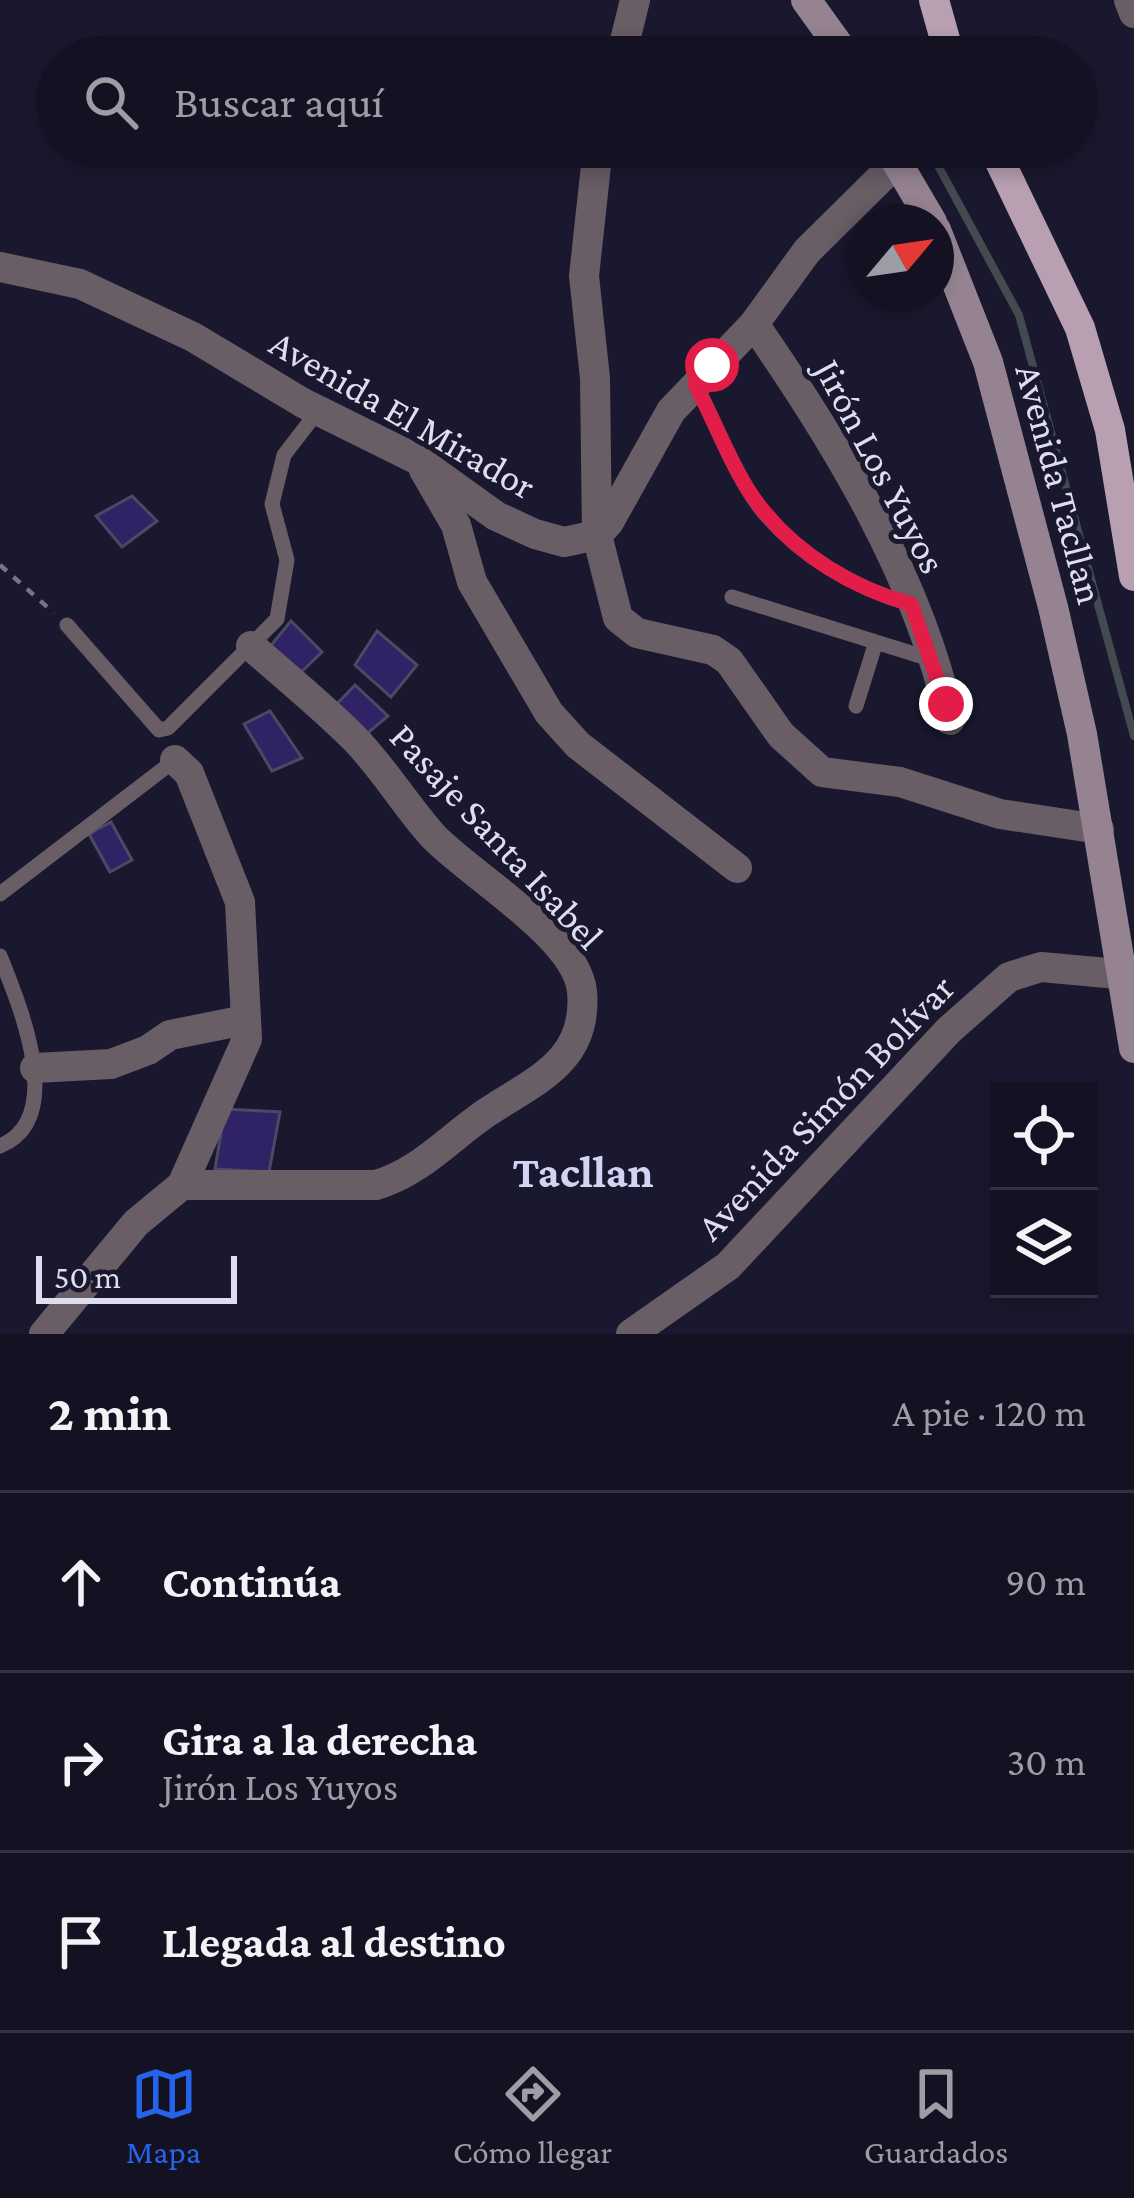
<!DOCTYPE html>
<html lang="es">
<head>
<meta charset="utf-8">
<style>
	body { margin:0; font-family:"Crimson Pro",serif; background:#1d1b2a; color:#f1f3f6 }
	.controls { position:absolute; right:36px; bottom:36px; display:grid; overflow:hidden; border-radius:0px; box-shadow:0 6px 18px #0003 }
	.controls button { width:108px; height:108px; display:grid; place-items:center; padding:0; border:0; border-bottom:3px solid #333240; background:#141222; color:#f1f3f6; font:60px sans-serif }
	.compass { position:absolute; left:846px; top:204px; width:108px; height:108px; border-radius:50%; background:#141222; box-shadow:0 6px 18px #0003; rotate:61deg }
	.scale { position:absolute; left:36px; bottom:30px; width:201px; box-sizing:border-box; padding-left:12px; border:6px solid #dedeee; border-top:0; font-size:33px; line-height:42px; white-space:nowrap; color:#dedeee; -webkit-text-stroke:9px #1a182e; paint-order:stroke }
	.stop { position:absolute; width:36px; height:36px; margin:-27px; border:9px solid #e11d48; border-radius:50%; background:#fff }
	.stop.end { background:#e11d48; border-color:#fff; box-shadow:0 3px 12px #0008 }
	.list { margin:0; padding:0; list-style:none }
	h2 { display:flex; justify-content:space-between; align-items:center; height:156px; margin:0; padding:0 48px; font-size:51px }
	h2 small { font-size:39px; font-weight:400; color:#9d9ea5 }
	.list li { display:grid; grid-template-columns:78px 1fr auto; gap:36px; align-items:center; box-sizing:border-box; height:180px; padding:0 48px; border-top:3px solid #333240 }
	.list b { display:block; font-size:45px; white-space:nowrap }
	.list p { margin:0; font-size:39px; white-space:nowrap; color:#9d9ea5 }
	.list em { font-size:39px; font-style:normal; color:#9d9ea5 }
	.icon { flex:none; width:66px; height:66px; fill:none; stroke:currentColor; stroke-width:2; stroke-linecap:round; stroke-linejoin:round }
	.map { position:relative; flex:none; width:1134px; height:1334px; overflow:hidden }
	.search { position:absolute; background:#141222; box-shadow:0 6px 18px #0003; left:36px; right:36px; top:36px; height:132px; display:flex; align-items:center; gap:30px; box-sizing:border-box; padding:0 42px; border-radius:66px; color:#9d9ea5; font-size:45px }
	.sheet { height:696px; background:#141222 }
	nav { display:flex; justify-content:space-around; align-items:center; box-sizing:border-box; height:168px; border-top:3px solid #333240; background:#141222; font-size:33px; color:#9d9ea5 }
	nav a { display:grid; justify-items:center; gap:6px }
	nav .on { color:#2563eb }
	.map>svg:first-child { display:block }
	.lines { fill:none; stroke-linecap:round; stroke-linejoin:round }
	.stream { stroke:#434b50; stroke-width:8 }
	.building { fill:#2f2265; stroke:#4b4964; stroke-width:3 }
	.path { stroke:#767588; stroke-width:4.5; stroke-dasharray:9 9; stroke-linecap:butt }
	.lane { stroke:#695d66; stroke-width:15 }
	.street { stroke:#695d66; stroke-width:30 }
	.secondary { stroke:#958391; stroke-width:30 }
	.primary { stroke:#b8a0b2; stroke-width:30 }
	.route { stroke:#e11d48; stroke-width:15 }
	.labels { text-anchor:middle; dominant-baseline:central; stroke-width:10; stroke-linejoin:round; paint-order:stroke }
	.street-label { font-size:39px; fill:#dedeee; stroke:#1a182e }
	.quarter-label { font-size:45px; font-weight:bold; fill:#d4d3f3; stroke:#1a182e }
</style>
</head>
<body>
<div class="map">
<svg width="1134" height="1334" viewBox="0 0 1134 1334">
	<rect width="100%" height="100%" fill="#1a182e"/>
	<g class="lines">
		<polyline class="stream" points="928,147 1019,315 1134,736"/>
	</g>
	<g class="building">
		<polygon points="132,496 157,521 122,547 96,516"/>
		<polygon points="291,621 322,652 298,675 268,649"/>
		<polygon points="377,631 417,665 391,697 355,665"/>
		<polygon points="355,685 388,716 363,737 334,707"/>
		<polygon points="270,711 302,758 272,771 244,724"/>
		<polygon points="111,822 132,860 110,872 89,834"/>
		<polygon points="225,1109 280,1112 269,1172 215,1169"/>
	</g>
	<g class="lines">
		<polyline class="path" points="0,565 54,613"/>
		<g class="lane">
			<path d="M695 384C716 423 734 474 761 509 798 555 854 588 910 604"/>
			<polyline points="732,597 930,659"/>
			<polyline points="67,625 159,730 168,728 277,619 287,560 272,504 284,455 318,411"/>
			<polyline points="856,706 875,645"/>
			<polyline points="0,894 175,760"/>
			<path d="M0 956C19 1004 68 1119 0 1146"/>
		</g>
		<g class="street">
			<polyline points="1129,0 1134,13"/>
			<polyline points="621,57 635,0"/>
			<polyline points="598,147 584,276 595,378 597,535 618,618 637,633 713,650 729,661 781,735 822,772 900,782 1000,814 1099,829"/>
			<polyline points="0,267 80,284 193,337 303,403 418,460 496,516 535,534 564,542 597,535 609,522 671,411 754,324 807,251 894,165"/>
			<path d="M754 324C836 442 919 578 950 720"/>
			<polyline points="424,470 456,525 472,582 549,713 578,745 737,868"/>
			<polyline points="35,1068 111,1064 148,1050 170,1035 245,1020"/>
			<path d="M182 1185H376C421 1172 451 1136 489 1111 538 1079 588 1060 582 991 576 936 471 876 433 836 405 805 383 767 353 737 321 705 285 676 251 646"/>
			<polyline points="44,1334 136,1223 182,1185 247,1039 240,902 189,773 175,760"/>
			<polyline points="631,1334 728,1266 949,1030 1009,977 1041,967 1118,974"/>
		</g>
		<g class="secondary">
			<polyline points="806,0 847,57"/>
			<polyline points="888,147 932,222"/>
			<polyline points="936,230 988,362 1053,607 1082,734 1134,1048"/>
		</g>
		<g class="primary">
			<polyline points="934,0 950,57"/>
			<polyline points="993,147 1080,328 1110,430 1134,576"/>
		</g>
	</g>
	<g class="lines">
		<path class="route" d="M712 365 695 384C716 423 734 475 762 509 799 556 855 589 911 604L946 704"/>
	</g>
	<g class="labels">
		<g class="street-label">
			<text transform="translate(403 414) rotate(30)">Avenida El Mirador</text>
			<text transform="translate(881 466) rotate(62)">Jirón Los Yuyos</text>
			<text transform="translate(1060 484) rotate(75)">Avenida Tacllan</text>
			<text transform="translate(497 836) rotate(47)">Pasaje Santa Isabel</text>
			<text transform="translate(825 1107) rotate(-46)">Avenida Simón Bolívar</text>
		</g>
		<g class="quarter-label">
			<text x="583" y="1172">Tacllan</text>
		</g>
	</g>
</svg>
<div class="controls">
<button><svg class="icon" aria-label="locate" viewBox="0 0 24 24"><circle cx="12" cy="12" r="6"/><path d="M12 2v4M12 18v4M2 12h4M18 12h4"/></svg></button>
<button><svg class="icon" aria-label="layers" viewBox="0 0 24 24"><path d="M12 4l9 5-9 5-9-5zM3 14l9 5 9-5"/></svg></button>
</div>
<svg class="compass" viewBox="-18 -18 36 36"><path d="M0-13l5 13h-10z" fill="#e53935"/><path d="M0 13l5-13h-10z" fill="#9d9ea5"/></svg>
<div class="scale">50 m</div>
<div class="stop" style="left:712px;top:365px"></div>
<div class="stop end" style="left:946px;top:704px"></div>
<div class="search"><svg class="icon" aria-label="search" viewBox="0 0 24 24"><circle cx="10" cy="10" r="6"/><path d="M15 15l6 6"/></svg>Buscar aquí</div>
</div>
<section class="sheet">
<h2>2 min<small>A pie · 120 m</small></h2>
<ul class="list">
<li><svg class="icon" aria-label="ahead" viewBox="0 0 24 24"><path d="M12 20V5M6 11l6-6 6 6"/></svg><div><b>Continúa</b></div><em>90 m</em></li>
<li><svg class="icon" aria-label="right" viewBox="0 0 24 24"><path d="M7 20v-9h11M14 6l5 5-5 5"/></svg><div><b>Gira a la derecha</b><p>Jirón Los Yuyos</p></div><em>30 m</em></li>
<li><svg class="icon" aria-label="arrive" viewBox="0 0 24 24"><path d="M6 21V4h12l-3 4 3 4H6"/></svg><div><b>Llegada al destino</b></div></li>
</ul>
</section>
<nav>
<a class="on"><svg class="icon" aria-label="map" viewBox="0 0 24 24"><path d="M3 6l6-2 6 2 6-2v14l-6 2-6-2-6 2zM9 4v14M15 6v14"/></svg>Mapa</a>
<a><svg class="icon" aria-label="directions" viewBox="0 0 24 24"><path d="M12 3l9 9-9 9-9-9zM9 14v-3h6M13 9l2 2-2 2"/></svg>Cómo llegar</a>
<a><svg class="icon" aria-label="saved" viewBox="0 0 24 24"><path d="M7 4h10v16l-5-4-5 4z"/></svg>Guardados</a>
</nav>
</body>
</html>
